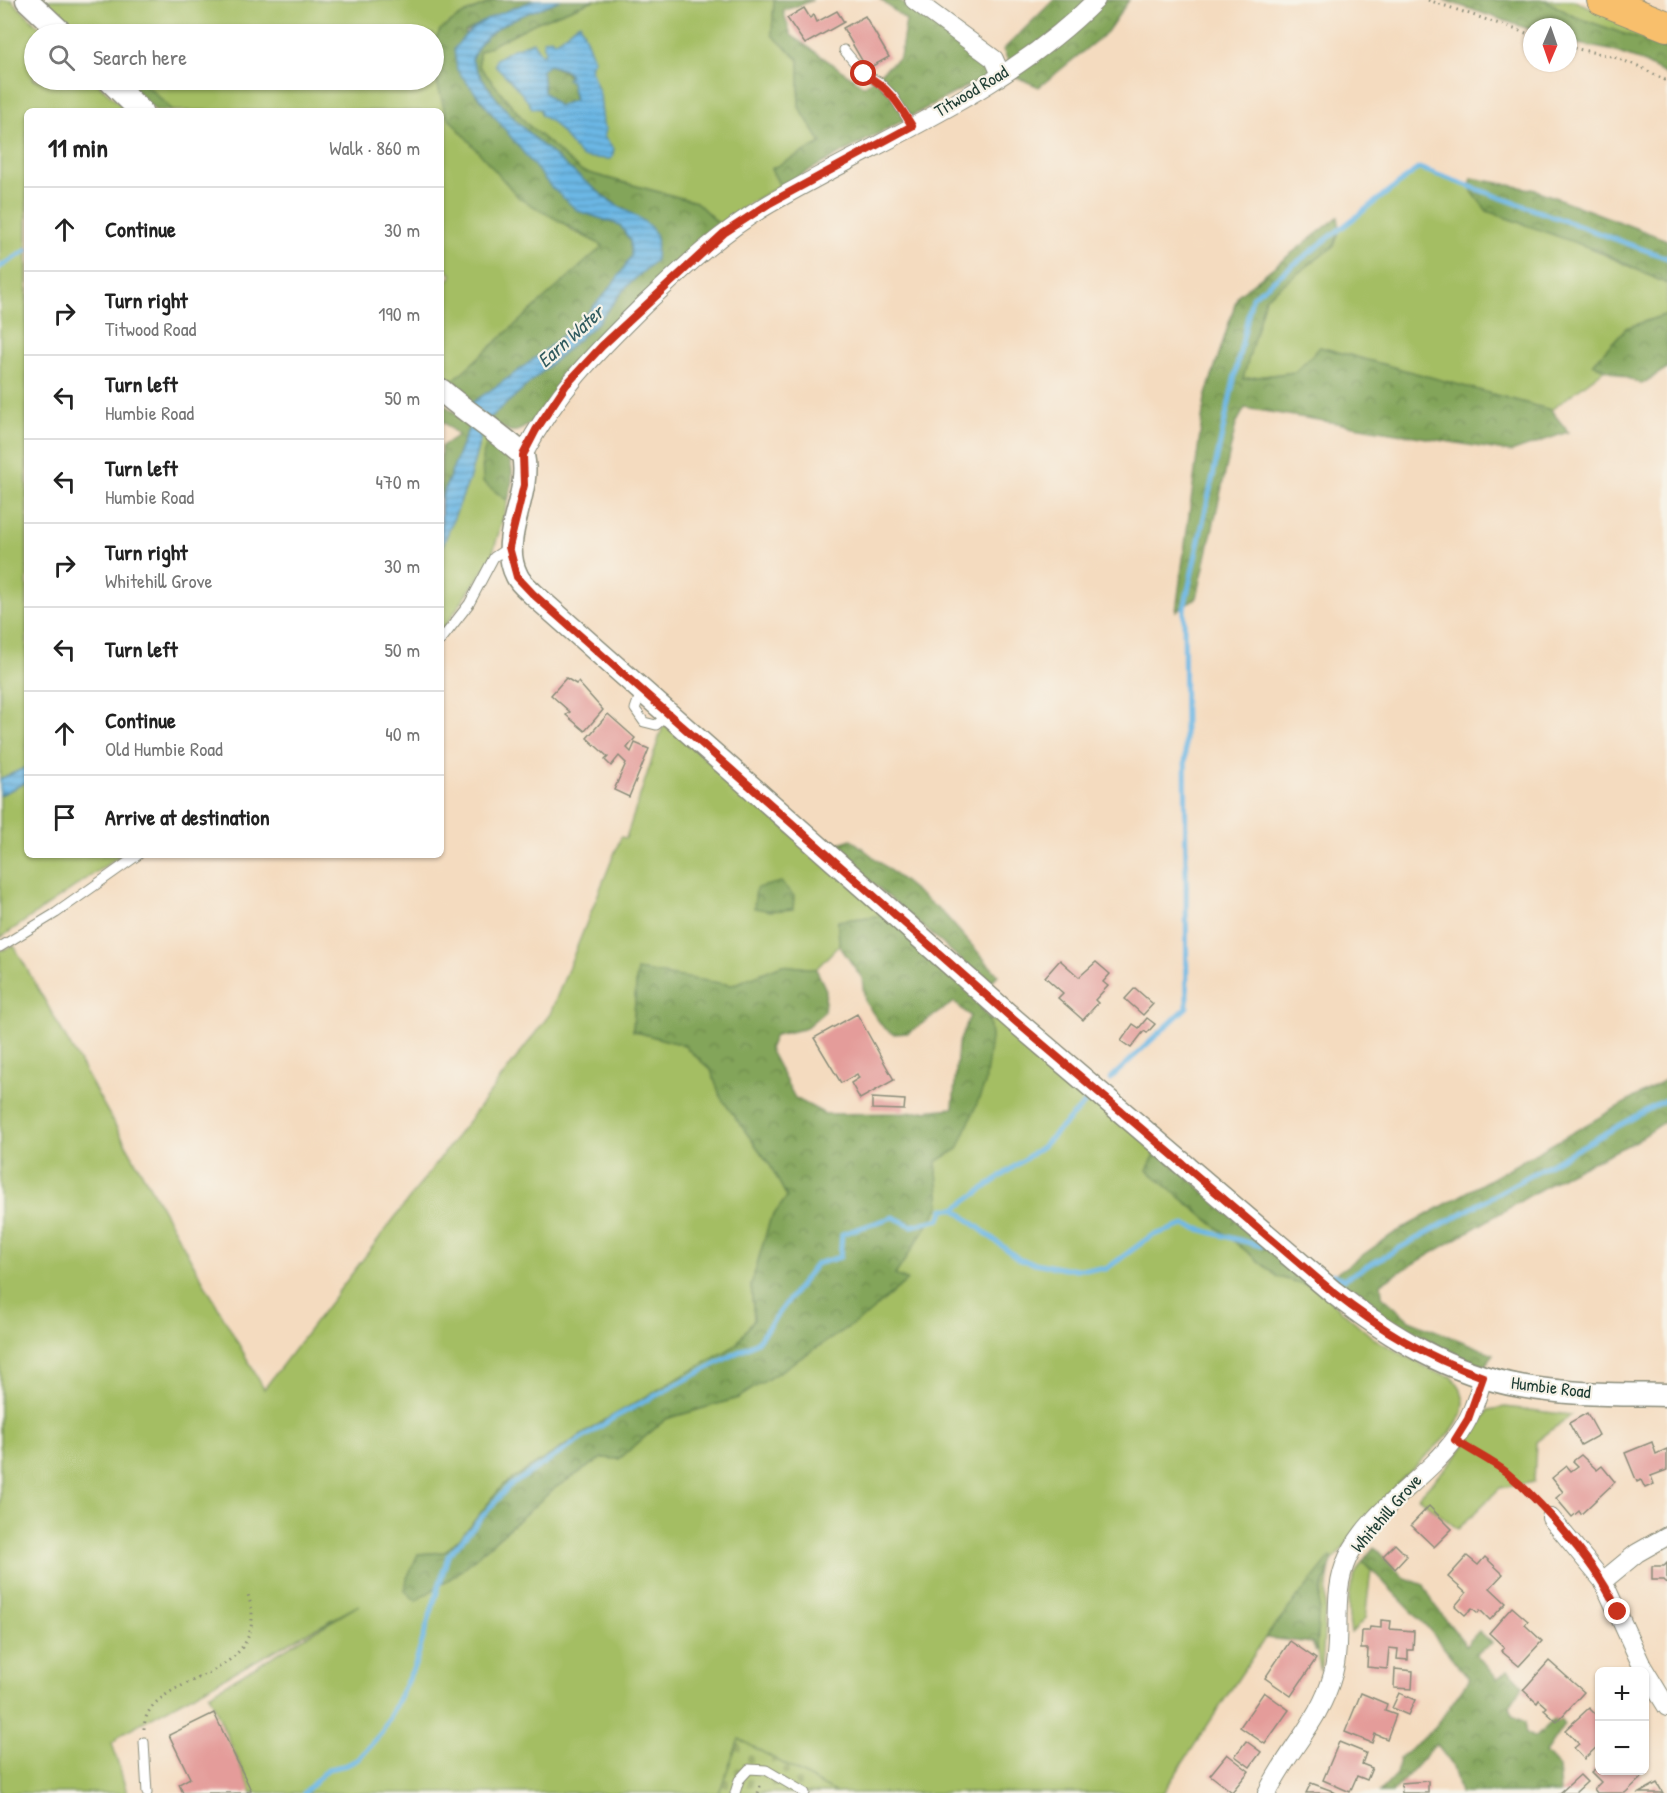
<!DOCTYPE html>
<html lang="en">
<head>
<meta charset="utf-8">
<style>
	body { margin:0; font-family:"Patrick Hand",sans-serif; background:#f6f6f6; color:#222 }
	.controls { position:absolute; right:18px; bottom:18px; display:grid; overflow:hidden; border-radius:9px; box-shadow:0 2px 4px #0004 }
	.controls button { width:54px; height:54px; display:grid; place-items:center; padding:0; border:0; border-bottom:2px solid #e0e0e0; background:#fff; color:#222; font:30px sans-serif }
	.compass { position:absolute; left:1523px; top:18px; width:54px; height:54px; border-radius:50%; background:#fff; box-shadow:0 2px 4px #0004; rotate:182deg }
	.stop { position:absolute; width:18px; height:18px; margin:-14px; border:4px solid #c8321e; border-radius:50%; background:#fff }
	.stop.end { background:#c8321e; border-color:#fff; box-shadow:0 2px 6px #0008 }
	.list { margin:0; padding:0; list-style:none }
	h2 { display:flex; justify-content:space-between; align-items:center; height:78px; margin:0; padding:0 24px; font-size:26px }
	h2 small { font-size:20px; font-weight:400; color:#767676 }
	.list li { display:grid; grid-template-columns:39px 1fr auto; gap:18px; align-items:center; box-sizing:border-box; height:84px; padding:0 24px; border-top:2px solid #e0e0e0 }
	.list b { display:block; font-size:22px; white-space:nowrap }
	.list p { margin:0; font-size:20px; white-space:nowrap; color:#767676 }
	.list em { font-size:20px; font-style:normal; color:#767676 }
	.icon { flex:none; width:33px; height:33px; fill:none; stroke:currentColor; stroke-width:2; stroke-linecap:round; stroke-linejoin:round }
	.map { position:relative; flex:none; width:1667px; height:1793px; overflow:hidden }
	.search { position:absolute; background:#fff; box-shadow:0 2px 4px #0004; left:24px; top:24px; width:420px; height:66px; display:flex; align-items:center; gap:15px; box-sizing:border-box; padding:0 21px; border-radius:33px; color:#767676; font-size:22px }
	.panel { position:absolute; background:#fff; box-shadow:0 2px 4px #0004; left:24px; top:108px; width:420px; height:750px; border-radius:9px }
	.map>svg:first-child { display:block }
	.grass { fill:#a4be64; stroke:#627e4c; stroke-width:1.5 }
	.forest { fill:url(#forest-crowns); stroke:#517147; stroke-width:1.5 }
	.cemetery { fill:url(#cemetery-stones); stroke:#627e4c; stroke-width:1.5 }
	.water { fill:url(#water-rules); stroke:#467a8c; stroke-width:1.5; fill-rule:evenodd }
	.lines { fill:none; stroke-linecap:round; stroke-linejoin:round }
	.stream { stroke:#6cb7e5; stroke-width:5 }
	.building { fill:#e49c9a }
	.service-casing { stroke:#8a8c7a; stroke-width:11 }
	.minor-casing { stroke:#8a8c7a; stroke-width:20 }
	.tertiary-casing { stroke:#8a8c7a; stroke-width:25 }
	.trunk-casing { stroke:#8a8c7a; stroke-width:32 }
	.path { stroke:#8a8c7a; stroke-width:3; stroke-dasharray:1.5 4.5; stroke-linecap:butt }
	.service { stroke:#fff; stroke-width:9 }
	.minor { stroke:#fff; stroke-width:18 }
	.tertiary { stroke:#fff; stroke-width:22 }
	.trunk { stroke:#f8bf6c; stroke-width:30 }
	.route { stroke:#c8321e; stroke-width:8 }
	.labels { text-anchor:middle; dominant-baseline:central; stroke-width:4.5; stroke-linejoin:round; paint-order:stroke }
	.street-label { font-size:18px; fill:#1f3d34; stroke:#f7f3e8 }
	.water-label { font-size:20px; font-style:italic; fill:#325c60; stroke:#f7f3e8 }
</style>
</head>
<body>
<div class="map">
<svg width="1667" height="1793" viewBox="0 0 1667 1793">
	<defs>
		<pattern id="forest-crowns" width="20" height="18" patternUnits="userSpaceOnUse" patternTransform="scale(1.5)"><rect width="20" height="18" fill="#83a55a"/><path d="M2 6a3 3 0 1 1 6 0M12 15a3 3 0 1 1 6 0" fill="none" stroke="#6b884b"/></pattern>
		<pattern id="cemetery-stones" width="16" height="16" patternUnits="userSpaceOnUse" patternTransform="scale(1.5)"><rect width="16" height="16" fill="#a4be64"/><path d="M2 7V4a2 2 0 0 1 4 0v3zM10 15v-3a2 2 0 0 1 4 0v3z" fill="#859c53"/></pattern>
		<pattern id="water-rules" width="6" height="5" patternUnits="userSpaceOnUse" patternTransform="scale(1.5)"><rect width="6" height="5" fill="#6cb7e5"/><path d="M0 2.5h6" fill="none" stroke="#5896ba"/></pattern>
	</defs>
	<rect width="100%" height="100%" fill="#f7f3e8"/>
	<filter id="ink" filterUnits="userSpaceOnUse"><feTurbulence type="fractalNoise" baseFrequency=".0167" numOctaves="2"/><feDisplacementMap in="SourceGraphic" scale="12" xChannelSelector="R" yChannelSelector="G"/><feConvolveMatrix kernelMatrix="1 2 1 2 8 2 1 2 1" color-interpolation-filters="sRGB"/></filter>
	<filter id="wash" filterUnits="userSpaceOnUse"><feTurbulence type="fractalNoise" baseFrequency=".008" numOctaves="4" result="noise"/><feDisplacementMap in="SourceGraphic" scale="24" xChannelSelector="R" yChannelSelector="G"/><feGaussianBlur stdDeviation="1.35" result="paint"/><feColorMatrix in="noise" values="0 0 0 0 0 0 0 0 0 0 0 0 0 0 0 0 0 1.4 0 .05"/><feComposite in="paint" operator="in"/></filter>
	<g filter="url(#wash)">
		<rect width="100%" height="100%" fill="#f4dbbf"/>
		<g class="grass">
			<polygon points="0,0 11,0 47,34 34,34 34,80 94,80 127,111 27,111 27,767 0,779"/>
			<path d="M43 0H496C472 10 445 19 434 43V34H78Z"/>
			<polygon points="594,0 774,0 772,35 799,60 799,107 822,143 771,169 780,186 748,204 722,227 696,202 581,171 527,124 479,66 479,52 535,23"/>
			<polygon points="1545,0 1572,0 1667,37 1667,49 1573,16"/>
			<polygon points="434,71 446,115 571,230 604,246 448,385 441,379 441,289 452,275 441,264 441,111 173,111 141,80 434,80"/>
			<polygon points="1419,168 1470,186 1473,193 1667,284 1667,314 1626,328 1593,364 1605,369 1551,410 1320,347 1295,372 1242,379 1265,298 1334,246 1340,229"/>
			<polygon points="482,432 489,437 483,482 508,501 491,559 441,632 441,550 469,480"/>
			<polygon points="664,723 885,915 838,921 839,945 816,969 782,965 732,985 637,970 633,1031 683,1045 711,1070 721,1098 770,1165 787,1197 770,1220 751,1285 754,1319 736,1346 607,1419 503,1485 462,1536 445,1552 418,1554 416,1600 457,1574 556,1487 602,1458 619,1459 666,1419 738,1398 866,1316 906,1281 894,1276 940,1206 936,1161 958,1149 969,1120 991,1038 989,1019 1005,1019 1157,1151 1147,1170 1278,1277 1315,1287 1373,1338 1433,1371 1453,1377 1460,1387 1464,1401 1463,1412 1451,1432 1402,1479 1333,1560 1330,1558 1265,1638 1163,1793 836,1793 739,1739 719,1793 252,1793 209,1694 359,1605 124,1732 112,1743 127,1793 0,1793 0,951 14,946 264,1389 550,1014 621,837 626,838"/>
			<polygon points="27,782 27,855 121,855 0,938 0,795"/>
			<polygon points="1505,1407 1571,1415 1536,1442 1534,1482 1500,1488 1458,1529 1418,1497 1457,1456 1489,1410"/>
			<path d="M1363 1561 1371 1570 1365 1619 1351 1633C1346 1608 1348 1581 1363 1561Z"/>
			<path d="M1330 1568C1322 1602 1326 1637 1321 1671 1311 1638 1317 1600 1330 1568Z"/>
		</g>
		<g class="forest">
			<path d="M495 0H535L492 17 465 32 476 95 578 210 620 225 630 240 631 256C602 312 523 370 470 404L448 385 603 246 519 198 446 115 434 71V43L440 30 462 15Z"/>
			<path d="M560 0H594L535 23 479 52V66L527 124 581 171 696 202 722 227 533 421C513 438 509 432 489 419L598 322 626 287 656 260 651 228C593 190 502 124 472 60 483 24 529 14 560 0Z"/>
			<polygon points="774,0 813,0 783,11 791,35 864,86 900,57 906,20 881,0 899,0 980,59 990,74 780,186 771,169 821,143 799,107 799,60 772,35"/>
			<polygon points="1054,0 1129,0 1107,32 1039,87 1016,77 1003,50"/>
			<polygon points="1444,0 1545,0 1573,16 1667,49 1667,75 1639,60 1610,50 1568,42 1568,27 1532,27 1532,30"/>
			<path d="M549 65C575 76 568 72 575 100L558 106 544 92 542 70Z"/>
			<polygon points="124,80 141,80 173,111 156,111"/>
			<polygon points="1472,178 1536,190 1667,240 1667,284 1604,253 1487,211 1473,193 1470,186"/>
			<polygon points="1338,217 1340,229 1334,246 1265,298 1243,379 1295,372 1320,347 1551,410 1568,432 1511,452 1245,408 1236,424 1197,598 1176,611 1205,398 1238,295"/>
			<polygon points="1667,314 1667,368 1642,384 1593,364 1626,328"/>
			<polygon points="441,402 470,425 441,499 441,447 458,435 441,420"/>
			<path d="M489 437C514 462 516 466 508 501L483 482 482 458Z"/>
			<polygon points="851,839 945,915 998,975 989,984 830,846"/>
			<polygon points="781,882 794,896 793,909 771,911 754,908 756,888"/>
			<polygon points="885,915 968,988 989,1019 991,1038 985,1084 958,1149 936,1162 940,1206 895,1275 907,1280 866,1316 738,1398 666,1419 619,1459 602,1458 556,1487 457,1574 416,1601 405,1591 407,1578 418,1554 445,1552 462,1536 503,1485 607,1419 735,1346 754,1319 751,1285 770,1220 787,1197 770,1165 721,1098 711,1070 683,1045 633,1031 637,970 732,985 782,965 816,969 826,990 824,1012 804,1029 775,1035 769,1049 795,1098 825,1114 905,1113 953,1108 958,1045 970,1016 954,1002 908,1033 893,1034 883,1027 865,1002 862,978 839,945 838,921"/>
			<path d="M1667 1079V1120L1636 1141 1563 1176 1381 1283 1382 1296 1409 1320 1494 1354 1484 1366C1427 1342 1377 1321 1331 1277L1393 1234Z"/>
			<polygon points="1157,1151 1315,1287 1278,1277 1147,1170"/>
			<polygon points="1374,1547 1403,1577 1424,1585 1435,1606 1466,1645 1479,1631 1492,1643 1476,1654 1497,1679 1508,1670 1523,1686 1510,1706 1513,1716 1525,1722 1525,1733 1535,1738 1558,1716 1564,1725 1545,1753 1558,1767 1560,1793 1460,1793 1453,1766 1436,1744 1392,1793 1379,1793 1396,1775 1399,1758 1435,1728 1469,1679 1428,1628 1363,1561"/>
			<polygon points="1330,1557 1333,1560 1320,1592 1316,1652 1312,1643 1265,1638"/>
		</g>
		<polygon class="cemetery" points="739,1739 836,1793 719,1793"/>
		<g class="water">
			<path d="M535 0H560C529 14 483 24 472 60 497 114 560 161 606 198 619 209 642 216 652 229 659 238 656 250 656 260L626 287 598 322 489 419 470 404C522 370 602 312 631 256L630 240 620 225 578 211 551 187 457 70 454 49C474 19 502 13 535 0Z"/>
			<path d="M580 23 594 60 590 67 600 95 603 124 606 129 604 137 614 149 612 158 609 159 582 157 553 123 541 115 540 109 532 108C525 95 506 76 495 65L496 59 511 50 533 42 542 55 545 53 543 40 551 38 554 42C566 37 569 28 580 23ZM549 65 565 70 570 75 567 79 571 82 575 100 558 106 544 92 542 70Z"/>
			<polygon points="470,425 482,432 469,480 441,550 441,499"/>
			<polygon points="27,767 27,782 0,795 0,779"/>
		</g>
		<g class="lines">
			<g class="stream">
				<polyline points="0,267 27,250"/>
				<polyline points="1110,1079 1187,1007 1184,609 1252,297 1419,168 1667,258"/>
				<polyline points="955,1209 1043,1146 1091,1097"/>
				<polyline points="1332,1274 1344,1279 1667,1099"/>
				<polyline points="304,1793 328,1769 347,1765 358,1759 382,1732 415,1665 448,1556 508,1487 615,1417 757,1342 816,1264 840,1257 842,1234 893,1217 912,1226 940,1219 944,1209 955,1209 1020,1260 1065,1269 1106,1269 1151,1236 1184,1225 1261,1246"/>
			</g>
		</g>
		<g id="blocks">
			<g class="building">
				<polygon points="804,8 810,18 814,15 817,22 837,11 844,22 805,44 787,18"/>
				<polygon points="865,16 889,57 867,69 843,28"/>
				<polygon points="566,678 576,684 578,682 603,710 585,731 566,715 570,712 551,695"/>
				<polygon points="608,714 635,738 627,748 631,752 635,743 649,749 629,797 614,790 626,763 619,756 611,766 605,760 608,757 587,738"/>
				<polygon points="1060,960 1079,977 1096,962 1110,974 1103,982 1108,986 1095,1000 1098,1003 1083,1020 1058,998 1063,993 1045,977"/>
				<polygon points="1135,988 1153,1004 1143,1015 1125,999"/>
				<polygon points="857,1014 894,1080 860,1099 851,1083 859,1078 857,1074 841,1083 814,1038"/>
				<polygon points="1147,1018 1155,1024 1147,1033 1144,1031 1131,1048 1121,1041 1133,1024 1139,1028"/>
				<polygon points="872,1098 905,1100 904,1110 872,1109"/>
				<polygon points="1587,1413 1599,1435 1581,1445 1569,1423"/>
				<polygon points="1652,1442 1656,1454 1667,1449 1667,1470 1651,1476 1654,1484 1645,1488 1641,1480 1637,1482 1625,1453"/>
				<polygon points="1581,1455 1597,1470 1602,1466 1615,1482 1581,1514 1579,1511 1572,1517 1556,1498 1563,1492 1552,1478 1567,1466 1571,1471 1578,1466 1573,1461"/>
				<polygon points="1429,1506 1452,1529 1434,1547 1411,1525"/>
				<polygon points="1395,1544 1407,1556 1395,1569 1383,1556"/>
				<polygon points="1467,1556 1478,1565 1485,1557 1503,1574 1490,1588 1506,1603 1490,1620 1480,1610 1478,1613 1472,1608 1465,1615 1455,1606 1466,1593 1448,1577"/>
				<polygon points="1667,1563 1667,1584 1663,1580 1652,1580 1652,1566 1664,1566"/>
				<polygon points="1512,1607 1528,1621 1525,1625 1542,1641 1519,1666 1501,1651 1504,1647 1489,1633"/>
				<polygon points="1381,1620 1391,1621 1390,1629 1414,1631 1413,1650 1408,1650 1408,1660 1397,1659 1398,1649 1389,1648 1387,1669 1367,1667 1368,1649 1361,1649 1362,1631 1369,1631 1370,1627 1381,1628"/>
				<polygon points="1290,1641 1316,1659 1291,1696 1265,1678"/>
				<polygon points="1549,1661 1584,1692 1557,1722 1544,1710 1547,1707 1539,1700 1537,1703 1523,1690"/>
				<polygon points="1395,1669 1413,1671 1412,1689 1394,1688"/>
				<polygon points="1264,1692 1289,1710 1265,1744 1240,1727"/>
				<polygon points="1361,1693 1387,1704 1385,1711 1396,1715 1387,1739 1375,1734 1372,1743 1345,1732"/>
				<polygon points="1399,1693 1415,1700 1408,1715 1392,1708"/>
				<polygon points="1589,1708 1600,1719 1600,1744 1584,1759 1574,1748 1579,1744 1565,1730"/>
				<polygon points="214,1713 251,1790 246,1793 183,1793 179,1784 190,1778 169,1735"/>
				<polygon points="1246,1741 1261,1752 1250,1767 1235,1756"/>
				<polygon points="1339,1742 1366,1753 1362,1764 1372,1768 1367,1780 1357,1776 1350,1792 1323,1780"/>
				<polygon points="1227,1754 1249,1771 1232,1792 1210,1775"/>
				<polygon points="1600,1765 1600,1770 1636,1770 1642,1777 1625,1793 1597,1793 1594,1789 1601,1782 1591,1772"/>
				<polygon points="1580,1775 1587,1782 1575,1793 1560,1793"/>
				<polygon points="1428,1781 1428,1793 1402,1793 1401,1783"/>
				<polygon points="1311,1783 1330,1790 1336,1793 1306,1793"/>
				<polygon points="1657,1783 1663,1793 1639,1793"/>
			</g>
		</g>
	</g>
	<g filter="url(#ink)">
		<use href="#blocks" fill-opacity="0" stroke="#8a8c7a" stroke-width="1.5"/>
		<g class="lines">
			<defs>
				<g id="service">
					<polyline points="844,50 864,74 879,82 893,96 912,126"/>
					<polyline points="441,640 469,604 494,557 509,547"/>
					<polyline points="641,692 635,709 644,722 656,725 668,715"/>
					<polyline points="0,947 56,913 138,855"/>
					<polyline points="144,1742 147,1793"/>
					<polyline points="735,1793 739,1780 749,1769 766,1770 805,1793"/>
				</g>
				<g id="minor">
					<polyline points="914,0 994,59 1001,75"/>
					<path d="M523 455C555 393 596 352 645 304 684 267 722 231 769 204 878 140 1005 92 1096 0"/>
					<polyline points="1551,1518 1603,1581 1642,1666 1667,1707"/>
					<polyline points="1603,1581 1637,1553 1667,1536"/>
					<path d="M1267 1793C1287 1751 1321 1720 1333 1674 1343 1635 1330 1595 1348 1557 1372 1508 1425 1480 1455 1439 1470 1421 1477 1399 1483 1377"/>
				</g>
				<g id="tertiary">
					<polyline points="27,0 63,34"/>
					<polyline points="109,80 141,111"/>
					<path d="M441 390C467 413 497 431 523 455 532 496 497 537 517 576 520 583 528 589 533 594L1014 1020 1333 1292C1389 1336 1449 1373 1520 1386 1568 1395 1618 1394 1667 1395"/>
				</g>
				<polyline id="trunk" points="1602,0 1667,26"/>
			</defs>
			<use href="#service" class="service-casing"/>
			<use href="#minor" class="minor-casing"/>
			<use href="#tertiary" class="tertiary-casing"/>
			<use href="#trunk" class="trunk-casing"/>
			<g class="path">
				<polyline points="1428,0 1532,35"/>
				<polyline points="1568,47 1611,56 1638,66 1667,81"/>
				<polyline points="1469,1449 1505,1472 1540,1507"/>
				<path d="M144 1729C145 1674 254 1685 252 1614 252 1607 249 1599 247 1591"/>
				<polyline points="758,1793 761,1783"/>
			</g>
			<use href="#service" class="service"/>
			<use href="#minor" class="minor"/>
			<use href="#tertiary" class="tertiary"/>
			<use href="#trunk" class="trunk"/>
		</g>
	</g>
	<g class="lines" filter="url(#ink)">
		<path class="route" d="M864 74C887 86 899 104 912 126L770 203 724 233 602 346 566 385 536 430 523 455 524 485 509 547 517 577 533 594 1014 1020 1333 1292C1381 1330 1425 1356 1483 1377L1468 1419 1455 1440C1471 1451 1490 1460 1506 1472 1543 1503 1600 1568 1618 1612"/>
	</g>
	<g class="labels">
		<g class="street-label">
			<text transform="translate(971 91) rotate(-31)">Titwood Road</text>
			<text transform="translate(1551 1387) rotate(7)">Humbie Road</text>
			<text transform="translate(1386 1513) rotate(-49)">Whitehill Grove</text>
		</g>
		<g class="water-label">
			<text transform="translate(570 336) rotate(-42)">Earn Water</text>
		</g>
	</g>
</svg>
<div class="controls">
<button>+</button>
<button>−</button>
</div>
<svg class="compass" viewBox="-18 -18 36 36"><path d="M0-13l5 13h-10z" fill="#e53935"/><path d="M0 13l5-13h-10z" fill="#767676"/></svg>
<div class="stop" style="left:864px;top:74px"></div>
<div class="stop end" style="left:1618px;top:1612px"></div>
<div class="search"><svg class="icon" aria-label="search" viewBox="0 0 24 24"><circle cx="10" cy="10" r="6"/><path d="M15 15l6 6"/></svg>Search here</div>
<section class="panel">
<h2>11 min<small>Walk · 860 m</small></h2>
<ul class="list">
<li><svg class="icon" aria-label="ahead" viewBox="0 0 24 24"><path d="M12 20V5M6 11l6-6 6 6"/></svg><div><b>Continue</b></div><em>30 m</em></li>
<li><svg class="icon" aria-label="right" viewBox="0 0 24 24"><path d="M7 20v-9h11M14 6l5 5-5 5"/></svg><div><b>Turn right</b><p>Titwood Road</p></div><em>190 m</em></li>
<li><svg class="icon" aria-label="left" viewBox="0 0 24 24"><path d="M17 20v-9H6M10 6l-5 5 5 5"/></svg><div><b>Turn left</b><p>Humbie Road</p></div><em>50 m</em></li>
<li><svg class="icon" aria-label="left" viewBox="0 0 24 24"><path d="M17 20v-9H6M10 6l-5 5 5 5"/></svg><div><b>Turn left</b><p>Humbie Road</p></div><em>470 m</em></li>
<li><svg class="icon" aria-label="right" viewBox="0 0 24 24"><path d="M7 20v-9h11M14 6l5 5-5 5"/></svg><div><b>Turn right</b><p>Whitehill Grove</p></div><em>30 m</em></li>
<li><svg class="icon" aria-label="left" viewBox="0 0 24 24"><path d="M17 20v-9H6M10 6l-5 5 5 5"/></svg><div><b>Turn left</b></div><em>50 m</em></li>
<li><svg class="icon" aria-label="ahead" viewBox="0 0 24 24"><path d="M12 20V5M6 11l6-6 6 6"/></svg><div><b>Continue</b><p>Old Humbie Road</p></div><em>40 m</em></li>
<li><svg class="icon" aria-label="arrive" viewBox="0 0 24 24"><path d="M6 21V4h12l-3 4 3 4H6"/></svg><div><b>Arrive at destination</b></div></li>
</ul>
</section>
</div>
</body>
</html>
